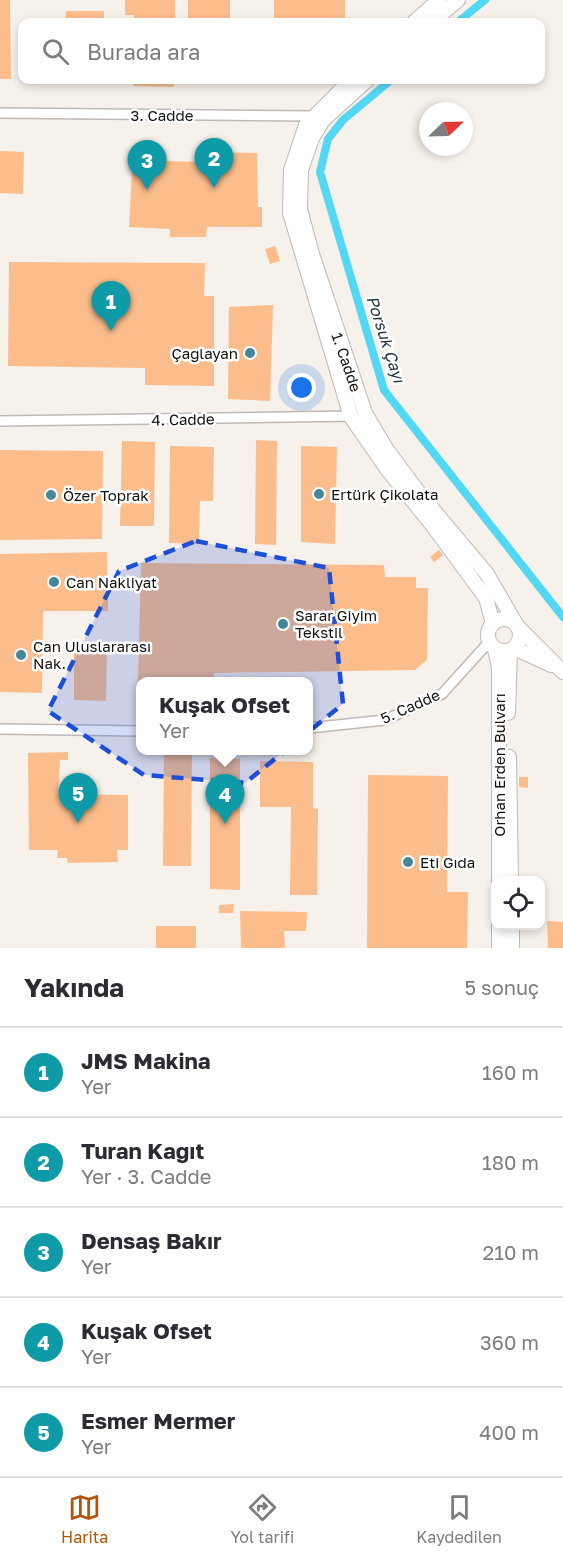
<!DOCTYPE html>
<html lang="tr">
<head>
<meta charset="utf-8">
<style>
	body { margin:0; font-family:"Golos Text",sans-serif; background:#f2f2f3; color:#2b2b33 }
	.controls { position:absolute; right:18px; bottom:18px; display:grid; overflow:hidden; border-radius:12px; box-shadow:0 3px 9px #0003 }
	.controls button { width:54px; height:54px; display:grid; place-items:center; padding:0; border:0; border-bottom:2px solid #e1e1e2; background:#fff; color:#2b2b33; font:30px sans-serif }
	.compass { position:absolute; left:419px; top:102px; width:54px; height:54px; border-radius:50%; background:#fff; box-shadow:0 3px 9px #0003; rotate:67deg }
	.you { position:absolute; left:302px; top:388px; width:21px; height:21px; margin:-15px; border:4px solid #fff; border-radius:50%; background:#1a73e8; box-shadow:0 0 0 9px #1a73e833 }
	.badge { display:grid; place-items:center; width:39px; height:39px; border-radius:50%; background:#b45309; color:#fff; font-size:20px; font-weight:700 }
	.pin { position:absolute; translate:-50% -50px; filter:drop-shadow(0 2px 3px #0008) }
	.pin::after { content:''; position:absolute; top:32px; width:21px; height:18px; background:inherit; clip-path:polygon(0 0,100% 0,50% 100%) }
	.popup { position:absolute; left:136px; top:677px; width:177px; height:78px; box-sizing:border-box; display:grid; place-content:center; border-radius:12px; background:#fff; filter:drop-shadow(0 2px 4px #0005); font-size:20px; white-space:nowrap; color:#7c7c81 }
	.popup b { font-size:22px; color:#2b2b33 }
	.popup::after { content:''; position:absolute; left:50%; top:100%; margin-left:-12px; border:12px solid transparent; border-top-color:#fff }
	.list { margin:0; padding:0; list-style:none }
	h2 { display:flex; justify-content:space-between; align-items:center; height:78px; margin:0; padding:0 24px; font-size:26px }
	h2 small { font-size:20px; font-weight:400; color:#7c7c81 }
	.list li { display:grid; grid-template-columns:39px 1fr auto; gap:18px; align-items:center; box-sizing:border-box; height:90px; padding:0 24px; border-top:2px solid #e1e1e2 }
	.list b { display:block; font-size:22px; white-space:nowrap }
	.list p { margin:0; font-size:20px; white-space:nowrap; color:#7c7c81 }
	.list em { font-size:20px; font-style:normal; color:#7c7c81 }
	.icon { flex:none; width:33px; height:33px; fill:none; stroke:currentColor; stroke-width:2; stroke-linecap:round; stroke-linejoin:round }
	.map { position:relative; flex:none; width:563px; height:948px; overflow:hidden }
	.search { position:absolute; background:#fff; box-shadow:0 3px 9px #0003; left:18px; right:18px; top:18px; height:66px; display:flex; align-items:center; gap:15px; box-sizing:border-box; padding:0 21px; border-radius:12px; color:#7c7c81; font-size:22px }
	.sheet { height:528px; background:#fff }
	nav { display:flex; justify-content:space-around; align-items:center; box-sizing:border-box; height:84px; border-top:2px solid #e1e1e2; background:#fff; font-size:16px; color:#7c7c81 }
	nav a { display:grid; justify-items:center; gap:3px }
	nav .on { color:#b45309 }
	.map>svg:first-child { display:block }
	.lines { fill:none; stroke-linecap:round; stroke-linejoin:round }
	.canal { stroke:#53d8f4; stroke-width:8 }
	.building { fill:#fbbd8c }
	.street-casing { stroke:#c0b9b4; stroke-width:12 }
	.secondary-casing { stroke:#c0b9b4; stroke-width:16 }
	.street { stroke:#fff; stroke-width:9 }
	.secondary { stroke:#fff; stroke-width:14 }
	.marked { fill:#1d4ed8; fill-opacity:0.2; stroke:#1d4ed8; stroke-width:4.5; stroke-dasharray:12 8; stroke-linejoin:round }
	.poi-dot { fill:#448796; stroke:#fff; stroke-width:2 }
	.labels { text-anchor:middle; dominant-baseline:central; stroke-width:5; stroke-linejoin:round; paint-order:stroke }
	.street-label { font-size:15px; fill:#12100e; stroke:#fff }
	.poi-label { font-size:15px; fill:#12100e; stroke:#fff; text-anchor:start }
	.water-label { font-size:16px; font-style:italic; fill:#1e343a; stroke:#fff }
</style>
</head>
<body>
<div class="map">
<svg width="563" height="948" viewBox="0 0 563 948">
	<rect width="100%" height="100%" fill="#f7f1eb"/>
	<g class="lines">
		<g class="canal">
			<polyline points="458,22 485,0"/>
			<polyline points="391,80 343,120 328,139 320,172 384,390 563,617"/>
		</g>
	</g>
	<g class="building">
		<polygon points="0,0 10,0 11,79 0,79"/>
		<polygon points="125,0 175,0 175,22 134,22 134,15 125,15"/>
		<rect x="188" y="0" width="42" height="22"/>
		<rect x="274" y="0" width="71" height="22"/>
		<polygon points="66,11 104,11 104,22 65,22"/>
		<polygon points="133,80 174,80 174,87 133,86"/>
		<polygon points="0,151 24,152 23,194 0,193"/>
		<polygon points="133,152 165,154 165,161 206,162 206,152 257,153 258,207 262,207 262,227 207,227 206,237 170,237 170,229 129,227"/>
		<polygon points="275,246 280,261 270,264 265,249"/>
		<polygon points="9,262 205,263 204,296 214,296 214,386 145,385 145,368 8,366"/>
		<polygon points="273,305 270,401 228,399 229,307"/>
		<polygon points="256,440 277,441 276,545 255,544"/>
		<polygon points="122,441 155,442 154,526 120,526"/>
		<polygon points="170,446 214,447 213,501 200,501 199,544 169,543"/>
		<polygon points="301,446 337,447 335,544 301,542"/>
		<polygon points="0,450 103,451 102,539 0,540"/>
		<polygon points="439,550 443,555 434,562 430,557"/>
		<polygon points="107,552 108,611 43,611 42,693 0,692 0,554"/>
		<polygon points="141,563 384,565 385,577 416,577 416,588 428,588 427,660 415,670 214,673 213,681 138,681"/>
		<polygon points="74,648 107,649 106,701 74,700"/>
		<polygon points="164,750 192,750 191,866 163,866"/>
		<polygon points="68,752 68,760 60,760 58,794 128,795 128,850 117,850 118,862 68,863 67,858 57,858 58,850 29,850 28,753"/>
		<polygon points="210,758 240,759 240,890 210,889"/>
		<polygon points="260,761 313,762 313,808 318,809 317,895 290,895 291,807 260,807"/>
		<polygon points="368,775 448,776 447,892 468,892 467,948 367,948"/>
		<polygon points="519,777 528,777 528,788 519,787"/>
		<polygon points="234,904 233,913 219,913 219,905"/>
		<polygon points="240,911 307,912 306,931 284,931 285,948 241,948"/>
		<polygon points="547,921 563,922 563,948 548,948"/>
		<rect x="156" y="926" width="40" height="22"/>
	</g>
	<g class="lines">
		<defs>
			<g id="street">
				<polyline points="0,113 315,116"/>
				<polyline points="0,421 354,416"/>
				<polyline points="309,728 385,720 442,694 489,642"/>
				<polyline points="0,729 141,731"/>
			</g>
			<g id="secondary">
				<polyline points="414,22 439,0"/>
				<polyline points="432,22 458,0"/>
				<polyline points="351,80 306,125 291,170 290,213 351,417 387,469 433,526 486,598 493,624"/>
				<polyline points="367,80 323,120 312,138 301,170 300,209 312,254 365,413 387,450 419,493 487,574 516,624"/>
				<circle cx="504" cy="635" r="16"/>
				<polyline points="519,628 563,672"/>
				<polyline points="514,648 551,665"/>
				<polyline points="495,649 499,668 499,880"/>
				<polyline points="508,713 510,651"/>
				<polyline points="509,757 511,880"/>
				<polyline points="512,926 512,948"/>
				<polyline points="499,948 499,926"/>
			</g>
		</defs>
		<use href="#street" class="street-casing"/>
		<use href="#secondary" class="secondary-casing"/>
		<use href="#street" class="street"/>
		<use href="#secondary" class="secondary"/>
	</g>
	<path class="marked" d="M196 541 329 568 343 704 245 783 144 775 48 711 119 571Z"/>
	<g class="poi-dot">
		<circle cx="250" cy="353" r="6"/>
		<circle cx="319" cy="494" r="6"/>
		<circle cx="51" cy="495" r="6"/>
		<circle cx="54" cy="582" r="6"/>
		<circle cx="283" cy="624" r="6"/>
		<circle cx="21" cy="655" r="6"/>
		<circle cx="408" cy="862" r="6"/>
	</g>
	<g class="labels">
		<g class="street-label">
			<text x="162" y="115">3. Cadde</text>
			<text transform="translate(347 362) rotate(71)">1. Cadde</text>
			<text transform="translate(183 419) rotate(-1)">4. Cadde</text>
			<text transform="translate(410 706) rotate(-24)">5. Cadde</text>
			<text transform="translate(499 765) rotate(-90)">Orhan Erden Bulvarı</text>
		</g>
		<g class="poi-label">
			<text x="238" y="353" text-anchor="end">Çağlayan</text>
			<text x="331" y="494">Ertürk Çikolata</text>
			<text x="63" y="495">Özer Toprak</text>
			<text x="66" y="582">Can Nakliyat</text>
			<text x="295" y="615">Sarar Giyim<tspan x="295" dy="17">Tekstil</tspan></text>
			<text x="33" y="646">Can Uluslararası<tspan x="33" dy="17">Nak.</tspan></text>
			<text x="420" y="862">Eti Gıda</text>
		</g>
		<g class="water-label">
			<text transform="translate(386 339) rotate(72)">Porsuk Çayı</text>
		</g>
	</g>
</svg>
<div class="controls">
<button><svg class="icon" aria-label="locate" viewBox="0 0 24 24"><circle cx="12" cy="12" r="6"/><path d="M12 2v4M12 18v4M2 12h4M18 12h4"/></svg></button>
</div>
<svg class="compass" viewBox="-18 -18 36 36"><path d="M0-13l5 13h-10z" fill="#e53935"/><path d="M0 13l5-13h-10z" fill="#7c7c81"/></svg>
<div class="you"></div>
<div class="pin badge" style="left:111px;top:331px;background:#0f9aa8">1</div>
<div class="pin badge" style="left:214px;top:188px;background:#0f9aa8">2</div>
<div class="pin badge" style="left:147px;top:190px;background:#0f9aa8">3</div>
<div class="pin badge" style="left:225px;top:824px;background:#0f9aa8">4</div>
<div class="popup"><b>Kuşak Ofset</b>Yer</div>
<div class="pin badge" style="left:78px;top:823px;background:#0f9aa8">5</div>
<div class="search"><svg class="icon" aria-label="search" viewBox="0 0 24 24"><circle cx="10" cy="10" r="6"/><path d="M15 15l6 6"/></svg>Burada ara</div>
</div>
<section class="sheet">
<h2>Yakında<small>5 sonuç</small></h2>
<ul class="list">
<li><span class="badge" style="background:#0f9aa8">1</span><div><b>JMS Makina</b><p>Yer</p></div><em>160 m</em></li>
<li><span class="badge" style="background:#0f9aa8">2</span><div><b>Turan Kağıt</b><p>Yer · 3. Cadde</p></div><em>180 m</em></li>
<li><span class="badge" style="background:#0f9aa8">3</span><div><b>Densaş Bakır</b><p>Yer</p></div><em>210 m</em></li>
<li><span class="badge" style="background:#0f9aa8">4</span><div><b>Kuşak Ofset</b><p>Yer</p></div><em>360 m</em></li>
<li><span class="badge" style="background:#0f9aa8">5</span><div><b>Esmer Mermer</b><p>Yer</p></div><em>400 m</em></li>
</ul>
</section>
<nav>
<a class="on"><svg class="icon" aria-label="map" viewBox="0 0 24 24"><path d="M3 6l6-2 6 2 6-2v14l-6 2-6-2-6 2zM9 4v14M15 6v14"/></svg>Harita</a>
<a><svg class="icon" aria-label="directions" viewBox="0 0 24 24"><path d="M12 3l9 9-9 9-9-9zM9 14v-3h6M13 9l2 2-2 2"/></svg>Yol tarifi</a>
<a><svg class="icon" aria-label="saved" viewBox="0 0 24 24"><path d="M7 4h10v16l-5-4-5 4z"/></svg>Kaydedilen</a>
</nav>
</body>
</html>
